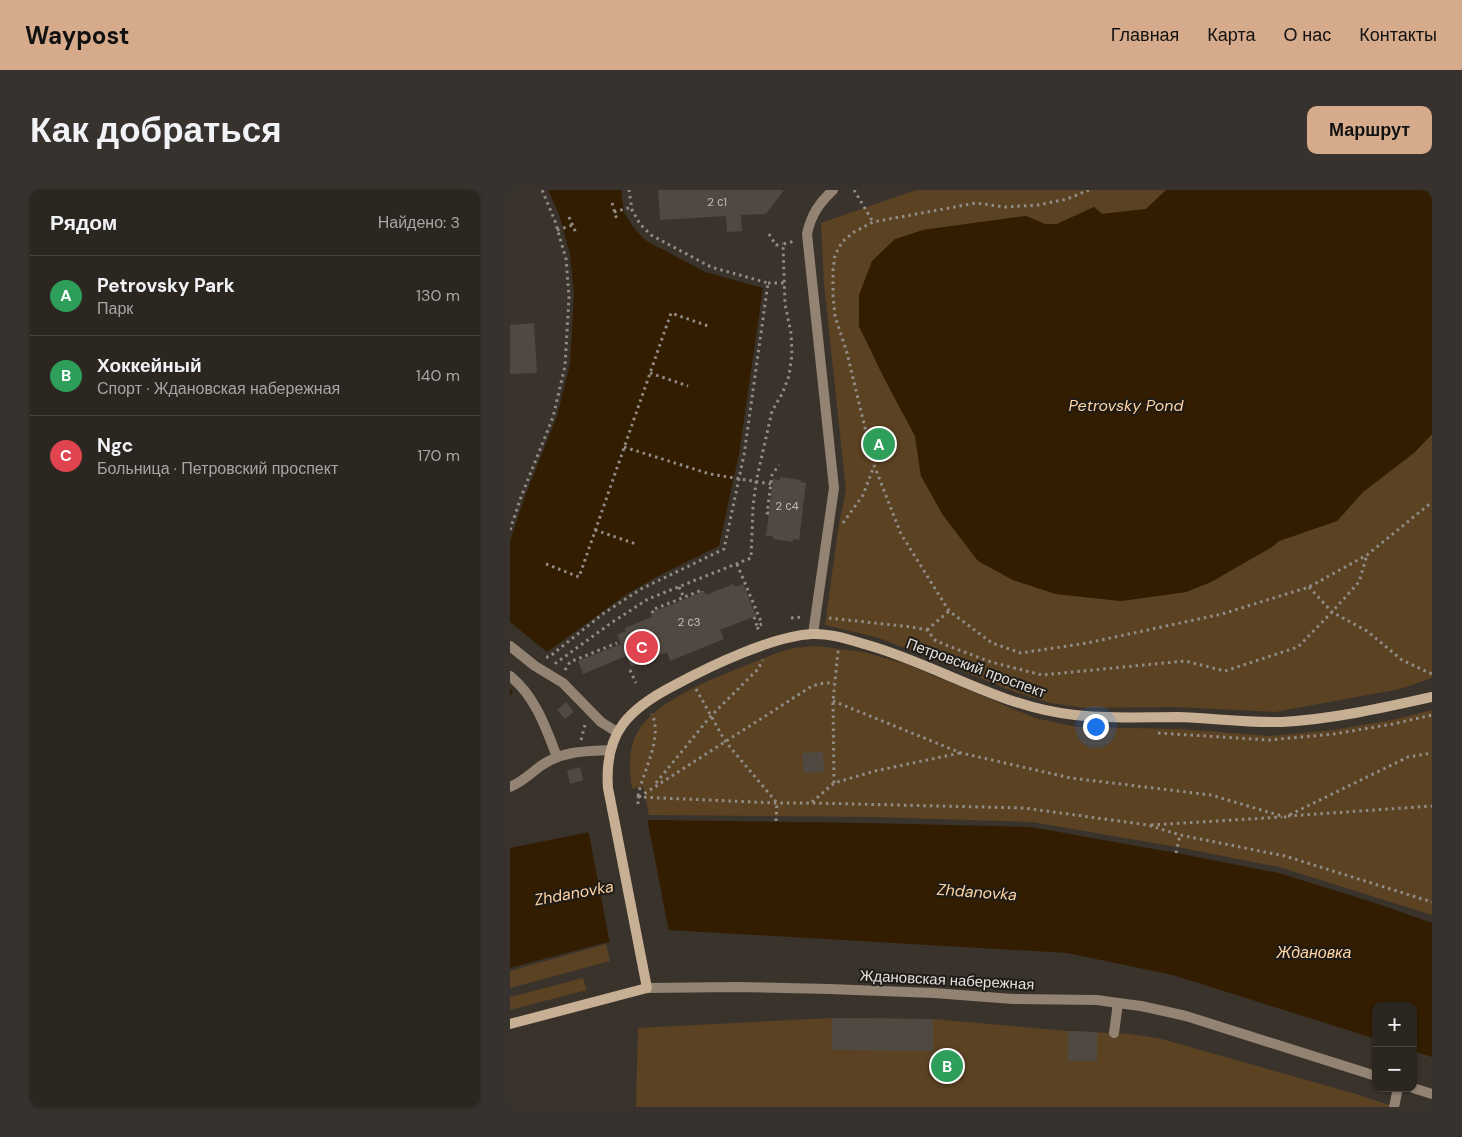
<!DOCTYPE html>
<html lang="ru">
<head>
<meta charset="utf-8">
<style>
	body { margin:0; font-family:"DM Sans",sans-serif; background:#38322e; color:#f1f3f6 }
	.controls { position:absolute; right:15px; bottom:15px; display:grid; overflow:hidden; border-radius:10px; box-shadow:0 1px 4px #0004 }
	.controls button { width:45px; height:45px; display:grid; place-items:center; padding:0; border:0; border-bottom:1px solid #48433f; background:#2c2621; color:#f1f3f6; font:25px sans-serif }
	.you { position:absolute; left:585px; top:536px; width:18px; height:18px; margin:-12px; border:4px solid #fff; border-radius:50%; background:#1a73e8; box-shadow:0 0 0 8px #1a73e833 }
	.badge { display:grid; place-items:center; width:32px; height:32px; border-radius:50%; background:#d6ab8b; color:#fff; font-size:16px; font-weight:700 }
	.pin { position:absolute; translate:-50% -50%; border:2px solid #fff; box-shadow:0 1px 5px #0006 }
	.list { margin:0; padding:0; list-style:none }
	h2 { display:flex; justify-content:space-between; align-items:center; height:65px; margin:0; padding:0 20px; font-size:21px }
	h2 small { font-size:16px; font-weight:400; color:#a6a5a5 }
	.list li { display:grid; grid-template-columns:32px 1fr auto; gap:15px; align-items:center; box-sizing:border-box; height:80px; padding:0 20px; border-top:1px solid #48433f }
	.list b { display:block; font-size:19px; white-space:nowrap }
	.list p { margin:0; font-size:16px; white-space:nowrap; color:#a6a5a5 }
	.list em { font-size:16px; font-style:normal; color:#a6a5a5 }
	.map { position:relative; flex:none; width:922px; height:917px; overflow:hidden; border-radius:10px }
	header { display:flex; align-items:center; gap:30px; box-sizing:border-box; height:70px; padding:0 25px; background:#d6ab8b; color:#111 }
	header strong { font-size:24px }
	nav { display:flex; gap:28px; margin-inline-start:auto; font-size:18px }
	.intro { display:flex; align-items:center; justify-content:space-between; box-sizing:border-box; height:120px; padding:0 30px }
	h1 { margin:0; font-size:35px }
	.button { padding:12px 22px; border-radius:10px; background:#d6ab8b; color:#111; font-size:18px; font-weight:700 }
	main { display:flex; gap:30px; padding:0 30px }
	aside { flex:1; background:#2c2621; border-radius:10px; box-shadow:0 1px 4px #0004 }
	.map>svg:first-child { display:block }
	.green { fill:#5b4223 }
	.water { fill:#321d00 }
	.pier { fill:#3a332c }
	.building { fill:#504941 }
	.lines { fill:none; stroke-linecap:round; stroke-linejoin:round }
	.path { stroke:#928c86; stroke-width:3; stroke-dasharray:2.5 4; stroke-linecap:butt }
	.lane { stroke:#928372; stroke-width:10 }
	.street { stroke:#928372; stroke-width:10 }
	.secondary { stroke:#c7af94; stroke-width:10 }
	.labels { text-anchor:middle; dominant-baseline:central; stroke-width:4; stroke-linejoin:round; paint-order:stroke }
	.number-label { font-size:12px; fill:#bfbab4 }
	.street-label { font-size:15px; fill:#e4e0db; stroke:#1f1c18 }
	.water-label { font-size:16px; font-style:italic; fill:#fed4a3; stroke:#1f1c18 }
</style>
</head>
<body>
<header>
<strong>Waypost</strong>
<nav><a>Главная</a><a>Карта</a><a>О нас</a><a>Контакты</a></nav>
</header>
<div class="intro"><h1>Как добраться</h1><a class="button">Маршрут</a></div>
<main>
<aside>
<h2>Рядом<small>Найдено: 3</small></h2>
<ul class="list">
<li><span class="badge" style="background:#2e9e5b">A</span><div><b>Petrovsky Park</b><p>Парк</p></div><em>130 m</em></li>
<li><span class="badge" style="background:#2e9e5b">B</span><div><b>Хоккейный</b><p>Спорт · Ждановская набережная</p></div><em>140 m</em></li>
<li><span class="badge" style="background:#e0444e">C</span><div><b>Ngc</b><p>Больница · Петровский проспект</p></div><em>170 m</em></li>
</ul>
</aside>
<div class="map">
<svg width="922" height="917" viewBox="0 0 922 917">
	<rect width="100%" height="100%" fill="#3a332c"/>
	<g class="green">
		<polygon points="406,0 656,0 636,19 592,24 584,17 547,34 535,34 516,26 413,40 349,136 374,188 405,246 411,286 433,325 468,371 503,390 546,404 611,411 676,402 701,392 762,357 769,351 827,331 853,302 905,262 922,244 922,488 890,499 765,522 665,517 577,518 540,513 505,502 369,448 315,435 328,340 336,300 314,94 311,33"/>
		<path d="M306 456 354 462 396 474 525 528 567 537 669 539 760 546 823 540 882 530 922 520V725L769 677 667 657 522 632 360 627 139 625 133 596 122 599C119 579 118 561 127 543 145 509 212 485 247 471 258 467 268 462 279 459 288 457 297 457 306 456Z"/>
		<polygon points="96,754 100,771 0,798 0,781"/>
		<polygon points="73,788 77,800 0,820 0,807"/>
		<polygon points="322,828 423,829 558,841 619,844 648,848 846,904 885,917 126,917 128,838"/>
	</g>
	<g class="water">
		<polygon points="38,0 111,0 114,22 123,37 135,50 195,82 253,98 229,264 209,356 154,383 120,402 37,462 0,506 0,351 15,306 47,226 60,174 64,103 60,64 49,24"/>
		<polygon points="656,0 922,0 922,244 905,262 853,302 827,331 769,351 762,357 701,392 676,402 611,411 546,404 503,390 468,371 433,325 411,286 405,246 374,188 349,136 349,105 362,71 385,49 413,40 516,26 535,34 547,34 584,17 592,24 636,19"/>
		<polygon points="140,630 360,633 521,637 666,663 769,683 865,713 922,733 922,867 903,861 903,816 866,816 866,849 663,785 557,763 159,740 94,753 0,778 0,658"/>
	</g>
	<g class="pier">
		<polygon points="0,432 37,462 4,503 0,499"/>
		<polygon points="137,628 159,742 100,754 78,639"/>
	</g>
	<g class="building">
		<polygon points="148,0 274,0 256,24 231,25 232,41 217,42 216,26 150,30"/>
		<polygon points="24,133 27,183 0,184 0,135"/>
		<polygon points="270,287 291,290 290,292 296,293 289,350 283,349 283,352 263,349 263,346 256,346 263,289 270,290"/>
		<polygon points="223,394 225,397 233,394 246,426 210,440 214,449 160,471 157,462 121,477 116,466 73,484 68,471 111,454 107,445 116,441 115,438 142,427 141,423 194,401 196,405"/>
		<polygon points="56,512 64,522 55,529 47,520"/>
		<polygon points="313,562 314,582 294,583 292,563"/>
		<polygon points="70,577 73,590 60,594 57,581"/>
		<polygon points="322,828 423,829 423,861 322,860"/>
		<polygon points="558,841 587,842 587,871 558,871"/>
	</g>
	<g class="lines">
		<g class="path">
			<polyline points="344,0 363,32"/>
			<polyline points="579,0 557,9 528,15 495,17 466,13 363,32 344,42 332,52 325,65 323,80 323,106 325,126 337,163 364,275 391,344 439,421 482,453 511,463 577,453 712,424 799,397 857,365 922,312"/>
			<polyline points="102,13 107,30"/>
			<polyline points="104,22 122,17"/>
			<polyline points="59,27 66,43"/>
			<polyline points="47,40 63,35"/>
			<polyline points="259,44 266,55 273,54"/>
			<polyline points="258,93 274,93"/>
			<polyline points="140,183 178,196"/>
			<polyline points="114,257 200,284 261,294"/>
			<polyline points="259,323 257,323 262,285 269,275"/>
			<polyline points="333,333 353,305 364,276"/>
			<polyline points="0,340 11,307 43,227 55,176 59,107 56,69 45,31 32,0"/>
			<polyline points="85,340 126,354"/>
			<polyline points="36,374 69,387 161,123 198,136"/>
			<polyline points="227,374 252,434 247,436 249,441"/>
			<polyline points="169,397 174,408"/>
			<polyline points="799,397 822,422 857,441 892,470 922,484"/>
			<polyline points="143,423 142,420 192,400 192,402"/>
			<polyline points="244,427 247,436"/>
			<polyline points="281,428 293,427"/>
			<polyline points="319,428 401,437 417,440 426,451 449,460 481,472 532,485 675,471 715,481 788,457 822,422 849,392 857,365"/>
			<polyline points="417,440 439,421"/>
			<polyline points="36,467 39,467 94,423 131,399 214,359 234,265 258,93 201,77 141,45 130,34 122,20 119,0"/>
			<polyline points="45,472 46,473 101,433 138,409 241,368 243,317 246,292 262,221 272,204 279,186 282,164 281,143 275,114 273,54 285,51"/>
			<polyline points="55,480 60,472 107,453"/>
			<polyline points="120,480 126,493"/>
			<polyline points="186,499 215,551 267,613 266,631"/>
			<polyline points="323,511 451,563 561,588 701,605 775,627 898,567 922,563"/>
			<polyline points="648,543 759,550 824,544 883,534 922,525"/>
			<polyline points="71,550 75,535"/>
			<polyline points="146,593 200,527 248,479 253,470"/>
			<polyline points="324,593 323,511 328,462 331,462"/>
			<path d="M128 606C133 581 153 548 142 524"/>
			<polyline points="129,607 302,496 314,493 324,493"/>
			<polyline points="302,612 324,593 365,581 450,563"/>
			<polyline points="128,614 128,607 267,613 301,613 514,618 638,635 670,645 775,666 922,712"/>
			<polyline points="778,626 922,616"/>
			<polyline points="641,635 772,627"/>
			<polyline points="666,663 670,645"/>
		</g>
		<g class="lane">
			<polyline points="0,456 25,476 53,493 91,532 107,542"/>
			<path d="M0 486C25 506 36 538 47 567"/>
			<path d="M0 597C12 592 21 583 32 575 53 561 75 561 100 560"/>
			<polyline points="604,843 608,813"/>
			<polyline points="884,917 888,898"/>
		</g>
		<g class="street">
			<path d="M303 444 324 298 297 44C301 25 309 13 323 0"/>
			<polyline points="137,798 226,797 319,799 424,803 503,809 587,810 608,813 631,816 676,826 866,886"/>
			<polyline points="903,898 922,904"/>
		</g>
		<path class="secondary" d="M0 834 137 798 98 598C94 543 118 519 165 495 200 476 263 446 302 444 321 443 343 451 361 456 429 476 493 518 565 525 599 529 633 527 667 527 702 528 737 533 772 532 823 529 873 518 922 507"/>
	</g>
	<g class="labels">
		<g class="number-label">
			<text x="207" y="12">2 с1</text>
			<text x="277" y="316">2 с4</text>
			<text x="179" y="432">2 с3</text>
		</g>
		<g class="street-label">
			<text transform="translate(466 478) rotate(20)">Петровский проспект</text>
			<text transform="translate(437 790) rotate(3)">Ждановская набережная</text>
		</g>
		<g class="water-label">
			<text x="616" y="215">Petrovsky Pond</text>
			<text transform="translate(467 702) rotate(4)">Zhdanovka</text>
			<text transform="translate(64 703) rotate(-10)">Zhdanovka</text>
			<text x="804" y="762">Ждановка</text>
		</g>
	</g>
</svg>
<div class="controls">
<button>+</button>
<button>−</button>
</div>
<div class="you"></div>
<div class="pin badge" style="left:369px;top:254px;background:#2e9e5b">A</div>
<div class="pin badge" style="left:437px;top:876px;background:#2e9e5b">B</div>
<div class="pin badge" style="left:132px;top:457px;background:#e0444e">C</div>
</div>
</main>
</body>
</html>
